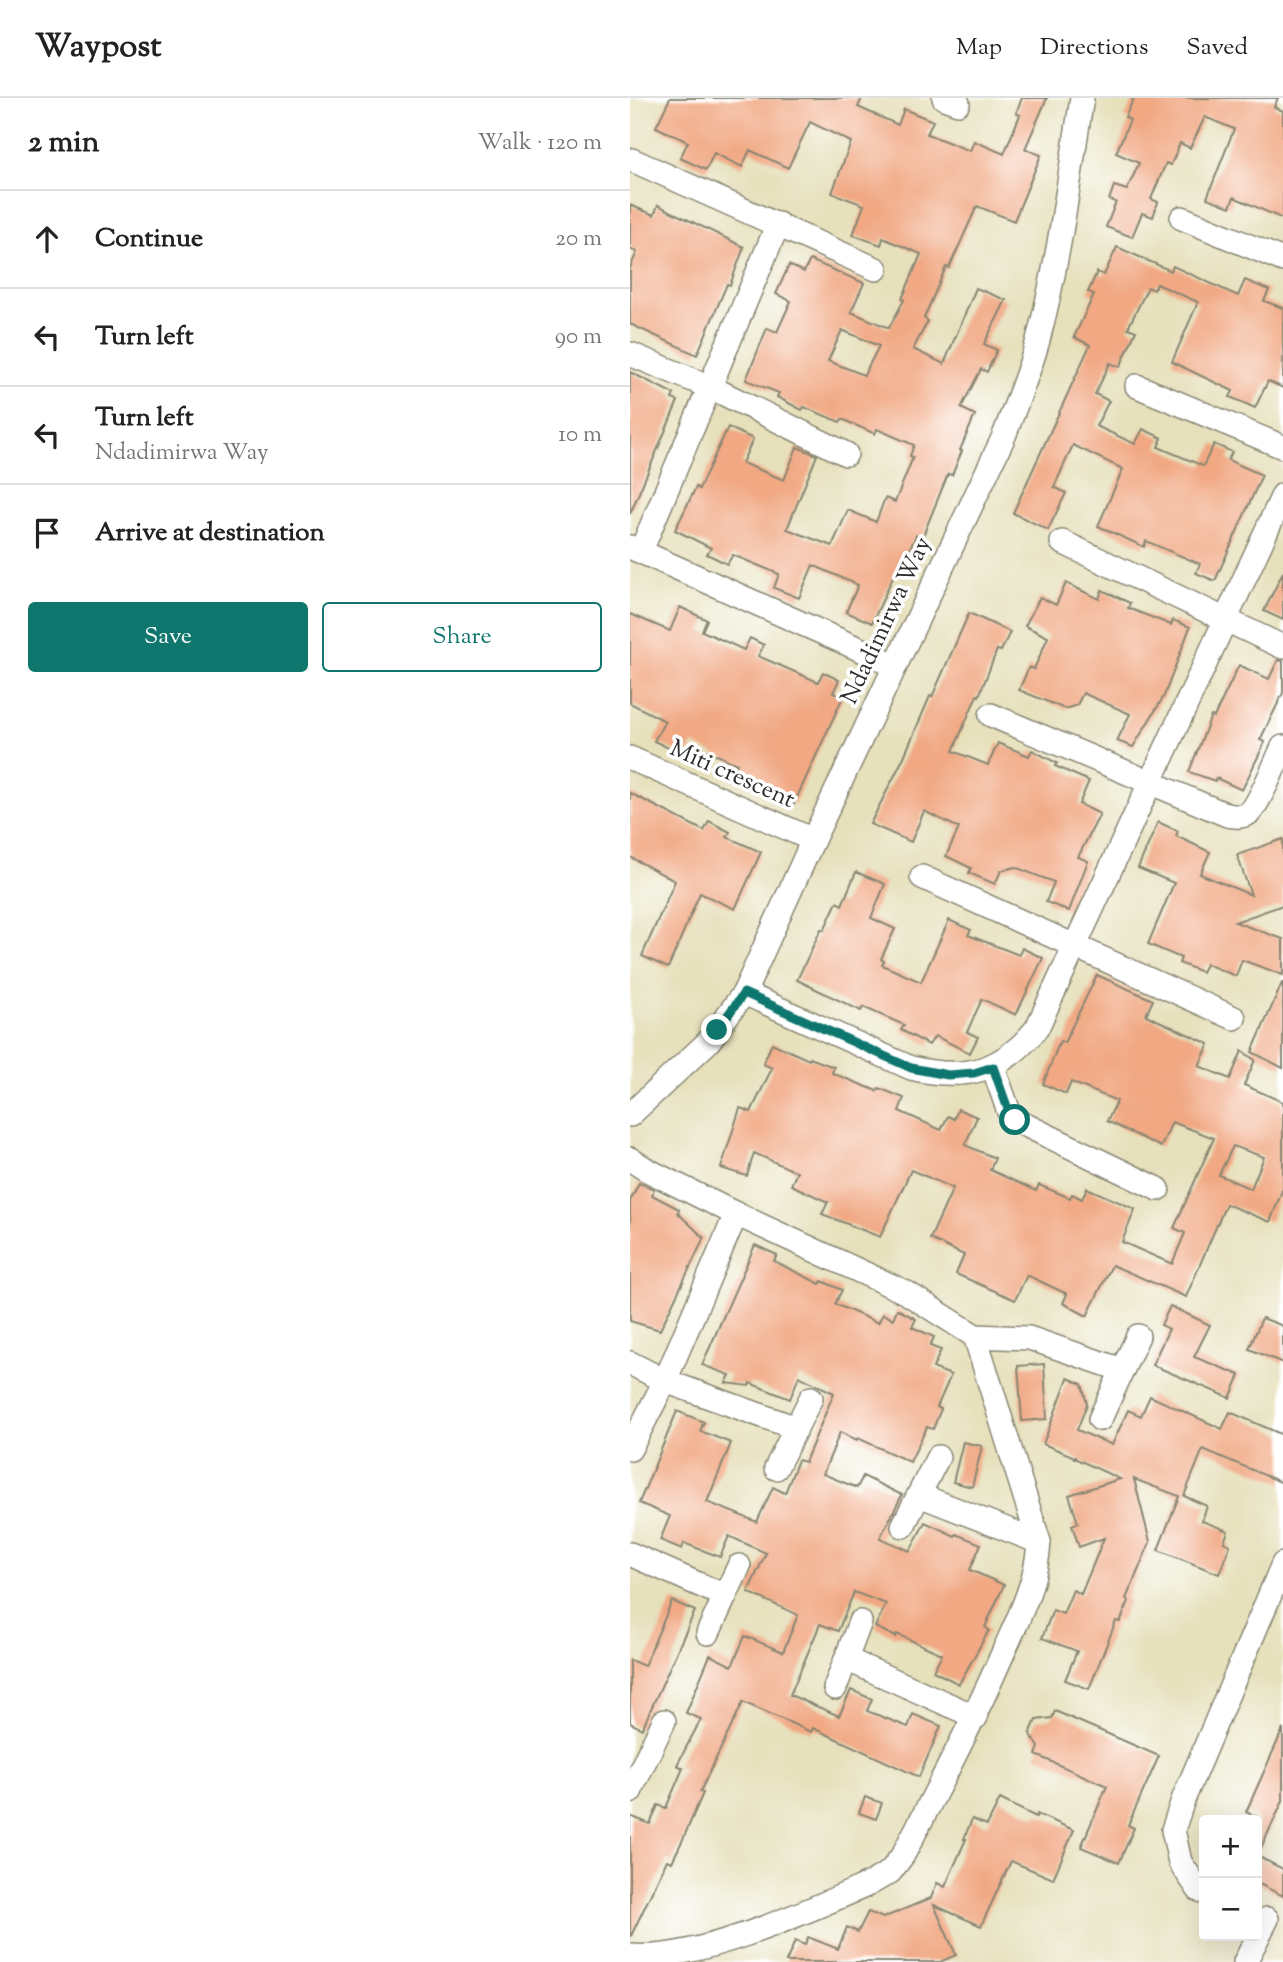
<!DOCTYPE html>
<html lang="en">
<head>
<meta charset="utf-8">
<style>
	body { margin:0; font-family:"Sorts Mill Goudy",serif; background:#f2f2f2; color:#222 }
	.controls { position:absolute; right:21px; bottom:21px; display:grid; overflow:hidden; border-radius:7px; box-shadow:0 7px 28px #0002 }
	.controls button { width:63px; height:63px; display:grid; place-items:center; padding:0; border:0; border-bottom:2px solid #e0e0e0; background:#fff; color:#222; font:35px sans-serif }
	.stop { position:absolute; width:21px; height:21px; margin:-16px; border:5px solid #0f766e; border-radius:50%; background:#fff }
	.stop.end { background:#0f766e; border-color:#fff; box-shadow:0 2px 7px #0008 }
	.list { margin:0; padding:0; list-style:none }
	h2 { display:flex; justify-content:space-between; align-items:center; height:91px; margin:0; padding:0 28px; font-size:30px }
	h2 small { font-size:23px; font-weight:400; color:#767676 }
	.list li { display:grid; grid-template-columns:46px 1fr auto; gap:21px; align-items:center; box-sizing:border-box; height:98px; padding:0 28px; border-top:2px solid #e0e0e0 }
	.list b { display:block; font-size:26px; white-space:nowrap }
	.list p { margin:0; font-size:23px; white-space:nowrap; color:#767676 }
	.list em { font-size:23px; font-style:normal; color:#767676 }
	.actions { display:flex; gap:14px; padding:21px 28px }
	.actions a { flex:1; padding:16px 0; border:2px solid #0f766e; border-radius:7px; text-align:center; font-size:24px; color:#0f766e }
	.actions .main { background:#0f766e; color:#fff }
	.icon { flex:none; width:38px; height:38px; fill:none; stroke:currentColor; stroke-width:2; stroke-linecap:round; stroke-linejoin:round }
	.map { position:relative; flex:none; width:653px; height:1864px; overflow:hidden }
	header { display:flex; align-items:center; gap:42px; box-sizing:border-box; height:98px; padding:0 35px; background:#fff; border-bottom:2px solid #e0e0e0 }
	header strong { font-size:33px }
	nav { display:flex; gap:38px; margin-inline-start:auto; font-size:24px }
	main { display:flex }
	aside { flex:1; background:#fff }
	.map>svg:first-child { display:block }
	.building { fill:#f1a883; fill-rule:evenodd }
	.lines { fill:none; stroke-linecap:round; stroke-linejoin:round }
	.street-casing { stroke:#888673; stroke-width:26 }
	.street { stroke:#fff; stroke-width:23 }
	.route { stroke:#0f766e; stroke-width:9 }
	.labels { text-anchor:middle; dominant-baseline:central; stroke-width:7; stroke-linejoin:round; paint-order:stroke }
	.street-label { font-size:24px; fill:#2b2b2b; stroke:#fff }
</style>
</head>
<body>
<header>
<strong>Waypost</strong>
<nav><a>Map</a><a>Directions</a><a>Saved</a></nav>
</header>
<main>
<aside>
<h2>2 min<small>Walk · 120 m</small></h2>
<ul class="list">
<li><svg class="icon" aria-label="ahead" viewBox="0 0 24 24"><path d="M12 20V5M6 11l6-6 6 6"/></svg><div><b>Continue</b></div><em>20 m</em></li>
<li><svg class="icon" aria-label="left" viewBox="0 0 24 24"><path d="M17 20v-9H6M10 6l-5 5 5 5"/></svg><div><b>Turn left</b></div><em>90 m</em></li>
<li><svg class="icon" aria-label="left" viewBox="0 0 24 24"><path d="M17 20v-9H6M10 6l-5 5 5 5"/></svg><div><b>Turn left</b><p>Ndadimirwa Way</p></div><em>10 m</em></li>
<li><svg class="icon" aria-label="arrive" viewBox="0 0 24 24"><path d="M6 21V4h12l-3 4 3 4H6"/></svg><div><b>Arrive at destination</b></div></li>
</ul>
<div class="actions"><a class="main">Save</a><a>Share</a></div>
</aside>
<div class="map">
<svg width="653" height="1864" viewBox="0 0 653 1864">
	<rect width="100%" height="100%" fill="#fff"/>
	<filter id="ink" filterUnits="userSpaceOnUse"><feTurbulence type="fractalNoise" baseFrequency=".0143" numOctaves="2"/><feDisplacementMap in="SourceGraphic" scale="14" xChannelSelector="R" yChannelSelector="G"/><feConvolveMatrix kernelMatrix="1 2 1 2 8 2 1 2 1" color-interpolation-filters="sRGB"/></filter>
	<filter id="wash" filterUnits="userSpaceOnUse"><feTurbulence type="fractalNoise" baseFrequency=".00686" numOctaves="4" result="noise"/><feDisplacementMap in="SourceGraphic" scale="28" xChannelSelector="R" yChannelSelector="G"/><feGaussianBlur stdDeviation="1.57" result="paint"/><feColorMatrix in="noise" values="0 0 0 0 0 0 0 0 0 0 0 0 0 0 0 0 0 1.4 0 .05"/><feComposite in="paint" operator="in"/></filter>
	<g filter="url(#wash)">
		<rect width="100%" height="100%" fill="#e6e0bb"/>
		<g id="blocks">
			<g class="building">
				<path d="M40 0H232L228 9 268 27 274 11 303 23 297 36 340 53 344 43 374 56 390 17 386 15 392 0H417L395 51 411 57 384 123 347 108 319 170 316 169 294 220 298 223 283 251 314 266 346 190 376 202 354 246 367 252 357 274 351 271 331 310 345 317 330 352 332 353 322 377 318 376 292 440 286 437 270 473 266 472 242 525 216 514 228 487 183 467 169 500 144 490 149 476 103 457 97 466 77 456 81 450 45 432 66 389 69 391 98 329 123 341 112 365 154 382 167 349 187 357 157 431 202 448 218 412 246 424 255 400 265 404 283 359 280 358 284 347 247 331 245 336 212 321 210 324 174 309 172 312 147 299 149 295 116 282 137 230 147 234 161 203 146 196 159 167 174 174 180 162 234 185 221 214 259 230 274 202 272 201 291 156 253 140 251 147 223 137 234 107 202 95 221 44 180 24 158 70 120 52 112 69 84 55 76 72 50 60 58 44 26 29ZM212 232 249 248 234 277 198 263Z"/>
				<polygon points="504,0 648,0 644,9 653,13 653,121 604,99 600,109 577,100 604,31 575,19 560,50 550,45 541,67 536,65 521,101 528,104 523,119 512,115 502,139 476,129 486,104 479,102 484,88 497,92 509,65 486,55 500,22 495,19"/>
				<polygon points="0,107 24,117 28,107 114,149 100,187 97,186 67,257 0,226 0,170 7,154 0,151"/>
				<polygon points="487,149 541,173 543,168 608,198 615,182 639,192 634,203 653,210 653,290 638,283 625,310 600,299 603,293 542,264 568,204 527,186 524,192 518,189 498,230 506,233 490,269 480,265 465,296 479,303 466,328 505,346 513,331 532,340 528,349 573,368 584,346 602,354 598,362 632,377 585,483 566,475 570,466 516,443 514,449 468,428 493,371 443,347 424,389 436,395 418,432 383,415 460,247 444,239 464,196 458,194 467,174 474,177"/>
				<polygon points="0,274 44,296 42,301 48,303 0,416"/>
				<polygon points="653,474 653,522 634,513"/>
				<polygon points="436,485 469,501 472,492 500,505 498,510 541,527 543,522 560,529 534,598 503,649 487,643 500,616 453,595 447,607 435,611 389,592 399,569 404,571 418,539 395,528 410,499 426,507"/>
				<polygon points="50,509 77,522 72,533 114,552 120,540 134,547 128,558 188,584 193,574 209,582 203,595 213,599 164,706 138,695 140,693 102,679 107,666 63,646 57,659 24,643 35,623 0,605 0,516 40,533"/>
				<polygon points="339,515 380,534 371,553 367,552 349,598 347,597 323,653 358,667 368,645 399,658 402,652 427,665 425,668 459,683 449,706 470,716 448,759 458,763 439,813 416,804 424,784 385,769 371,773 365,786 339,775 341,770 316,758 329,730 294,713 281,744 240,726 273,661 300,598 302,599"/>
				<polygon points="648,562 653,563 653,595 630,642 635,644 612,692 586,680 585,683 559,674 581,618 584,619 609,567 639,581"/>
				<polygon points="0,695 74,733 79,723 100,734 97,739 131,754 105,811 70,795 38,870 12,858 45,783 0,759"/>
				<polygon points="528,724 548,733 546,738 580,754 570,776 621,797 607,757 653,741 653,807 605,824 653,841 653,877 612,862 606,878 576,866 572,874 549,865 551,860 518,846 544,785 508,770"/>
				<polygon points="226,774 255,786 241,820 265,831 251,861 254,863 252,867 291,884 319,822 341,832 338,837 389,857 392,850 413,860 386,917 352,901 337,934 348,939 340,955 305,938 299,947 271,932 274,927 233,909 231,913 167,882 191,831 194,832 207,804 212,807"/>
				<path d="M467 877 523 902 516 917 579 946 569 968 600 981 612 953 625 962 614 987 653 1004V1090L640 1124 596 1106 556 1199 482 1167 457 1218 433 1205 437 1196 397 1177 385 1202 326 1176 334 1157 300 1141 323 1090 281 1072 250 1139 192 1116 198 1104 161 1087 167 1074 124 1055 117 1078 91 1070 110 1010 121 1014 142 970 133 966 142 945 179 962 180 960 204 969 202 975 247 993 249 990 274 1000 269 1013 311 1032 318 1018 324 1021 328 1011 347 1019 335 1047 365 1060 360 1072 406 1093 409 1087 440 1100 442 1096 452 1101 457 1090 505 1111 492 1144 542 1166 555 1135 544 1130 584 1040 542 1024 531 1049 477 1023 487 1003 441 984 436 996 413 986 430 943 434 945ZM603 1048 634 1059 621 1091 589 1077Z"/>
				<polygon points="652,885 653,885 653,970 622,954"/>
				<polygon points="9,1085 24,1091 22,1097 49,1111 48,1115 74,1140 30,1232 0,1223 0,1103"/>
				<polygon points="125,1147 147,1157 144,1163 190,1186 192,1183 212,1192 205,1206 248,1225 253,1216 263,1221 267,1211 286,1221 282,1229 304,1239 300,1248 311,1252 303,1270 321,1277 307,1309 311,1311 303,1331 297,1329 280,1364 228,1340 227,1342 210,1334 193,1376 227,1390 233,1378 272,1397 250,1440 280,1453 295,1424 325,1438 326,1436 351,1446 340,1472 374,1487 355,1529 359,1532 329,1586 303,1573 312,1556 267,1536 266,1539 245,1529 256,1506 224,1494 208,1533 190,1526 160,1597 209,1618 221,1592 242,1601 237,1613 278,1629 283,1616 311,1628 289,1679 183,1630 181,1634 113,1604 70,1694 73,1695 53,1741 42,1764 37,1762 0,1840 0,1718 20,1726 28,1707 36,1710 53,1670 47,1667 71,1621 56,1615 80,1557 102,1568 115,1538 153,1554 168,1517 118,1494 136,1455 99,1438 90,1459 54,1445 52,1451 30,1442 40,1418 9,1405 47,1313 74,1324 70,1333 101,1345 77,1404 127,1424 143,1389 155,1395 168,1362 175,1364 204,1295 169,1278 160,1301 120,1285 119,1288 96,1285 100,1277 72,1267"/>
				<polygon points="540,1208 580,1227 564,1259 610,1277 600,1300 522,1267 539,1231 531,1227"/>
				<polygon points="632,1220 653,1228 653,1265 619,1251"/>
				<polygon points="414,1266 417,1321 392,1323 388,1268"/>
				<polygon points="438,1280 452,1286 457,1306 447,1332 482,1347 498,1312 511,1318 520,1298 592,1331 600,1314 653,1337 653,1385 573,1351 554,1398 577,1408 572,1423 598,1433 594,1444 600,1447 589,1476 528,1452 549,1398 504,1381 520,1444 496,1501 499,1503 490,1524 486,1523 459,1591 435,1582 447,1553 412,1540 423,1512 433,1516 443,1492 451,1496 474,1440 449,1449 442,1427 448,1425 439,1397 490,1381 444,1360 445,1359 413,1346"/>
				<polygon points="333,1344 352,1348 342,1389 323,1384"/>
				<polygon points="42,1503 65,1513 12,1631 0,1625 0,1562 14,1568"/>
				<polygon points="425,1613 529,1658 498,1727 504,1730 489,1765 451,1749 477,1688 406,1657 409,1649 400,1636 406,1622 422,1620"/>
				<polygon points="653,1631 653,1703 627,1758 653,1771 653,1798 627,1785 627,1719 616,1714"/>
				<polygon points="235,1699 252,1705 246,1721 229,1715"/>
				<polygon points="370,1701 406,1719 407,1716 444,1732 423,1781 381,1763 351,1828 304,1807 326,1857 310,1864 156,1864 165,1843 175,1847 178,1839 208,1851 217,1829 228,1834 238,1814 253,1820 301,1800 307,1785 315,1789 336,1741 334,1741 342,1721 357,1727"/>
			</g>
		</g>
	</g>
	<g filter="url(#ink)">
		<use href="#blocks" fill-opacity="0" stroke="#888673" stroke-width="2"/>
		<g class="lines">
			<defs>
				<g id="street">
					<polyline points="314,0 328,5"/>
					<polyline points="2,62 246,171"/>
					<polyline points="552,120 653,162"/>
					<polyline points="0,256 80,289 216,356"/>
					<polyline points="507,288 653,349"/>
					<polyline points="432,444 653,549"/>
					<polyline points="0,449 265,567"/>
					<polyline points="11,453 148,126"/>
					<path d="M361 617 597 717C604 718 612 720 619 715 629 707 646 663 653 649"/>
					<polyline points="0,660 183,742"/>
					<polyline points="292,779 604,920"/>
					<path d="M114 895 281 970C335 983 372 974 407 930L653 397"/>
					<polyline points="363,969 379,1014 385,1022 528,1091"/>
					<path d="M0 1017 78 944 114 895 183 742 374 338C386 306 399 275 408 242 429 163 439 81 452 0"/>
					<polyline points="0,1061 17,1072 106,1116 277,1195 345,1238 399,1240 492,1272"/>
					<polyline points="0,1265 35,1283 166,1330"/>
					<polyline points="470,1321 508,1238"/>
					<polyline points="0,1351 35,1283 106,1116"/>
					<polyline points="146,1370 181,1300"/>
					<polyline points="289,1397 409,1444"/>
					<polyline points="273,1428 308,1359"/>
					<polyline points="0,1456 95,1498"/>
					<polyline points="78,1535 109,1468"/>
					<polyline points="216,1561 346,1619"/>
					<polyline points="205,1590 230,1524"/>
					<polyline points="0,1694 34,1623"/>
					<polyline points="574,1794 569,1792 550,1764 543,1732 553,1702 653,1466"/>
					<path d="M0 1858C66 1864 178 1813 239 1786L260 1774 273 1757C308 1690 343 1624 373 1555 389 1519 407 1484 409 1444L345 1238"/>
					<polyline points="615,1864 637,1821"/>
				</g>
			</defs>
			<use href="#street" class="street-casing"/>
			<use href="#street" class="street"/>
		</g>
	</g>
	<g class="lines" filter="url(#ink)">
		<polyline class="route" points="87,932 114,895 281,970 318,977 344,975 363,969 379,1014 385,1022"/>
	</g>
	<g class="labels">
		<g class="street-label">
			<text transform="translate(257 523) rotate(-65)">Ndadimirwa Way</text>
			<text transform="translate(102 677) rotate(24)">Miti crescent</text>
		</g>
	</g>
</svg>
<div class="controls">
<button>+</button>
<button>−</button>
</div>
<div class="stop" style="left:385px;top:1022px"></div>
<div class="stop end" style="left:87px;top:932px"></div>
</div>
</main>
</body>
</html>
